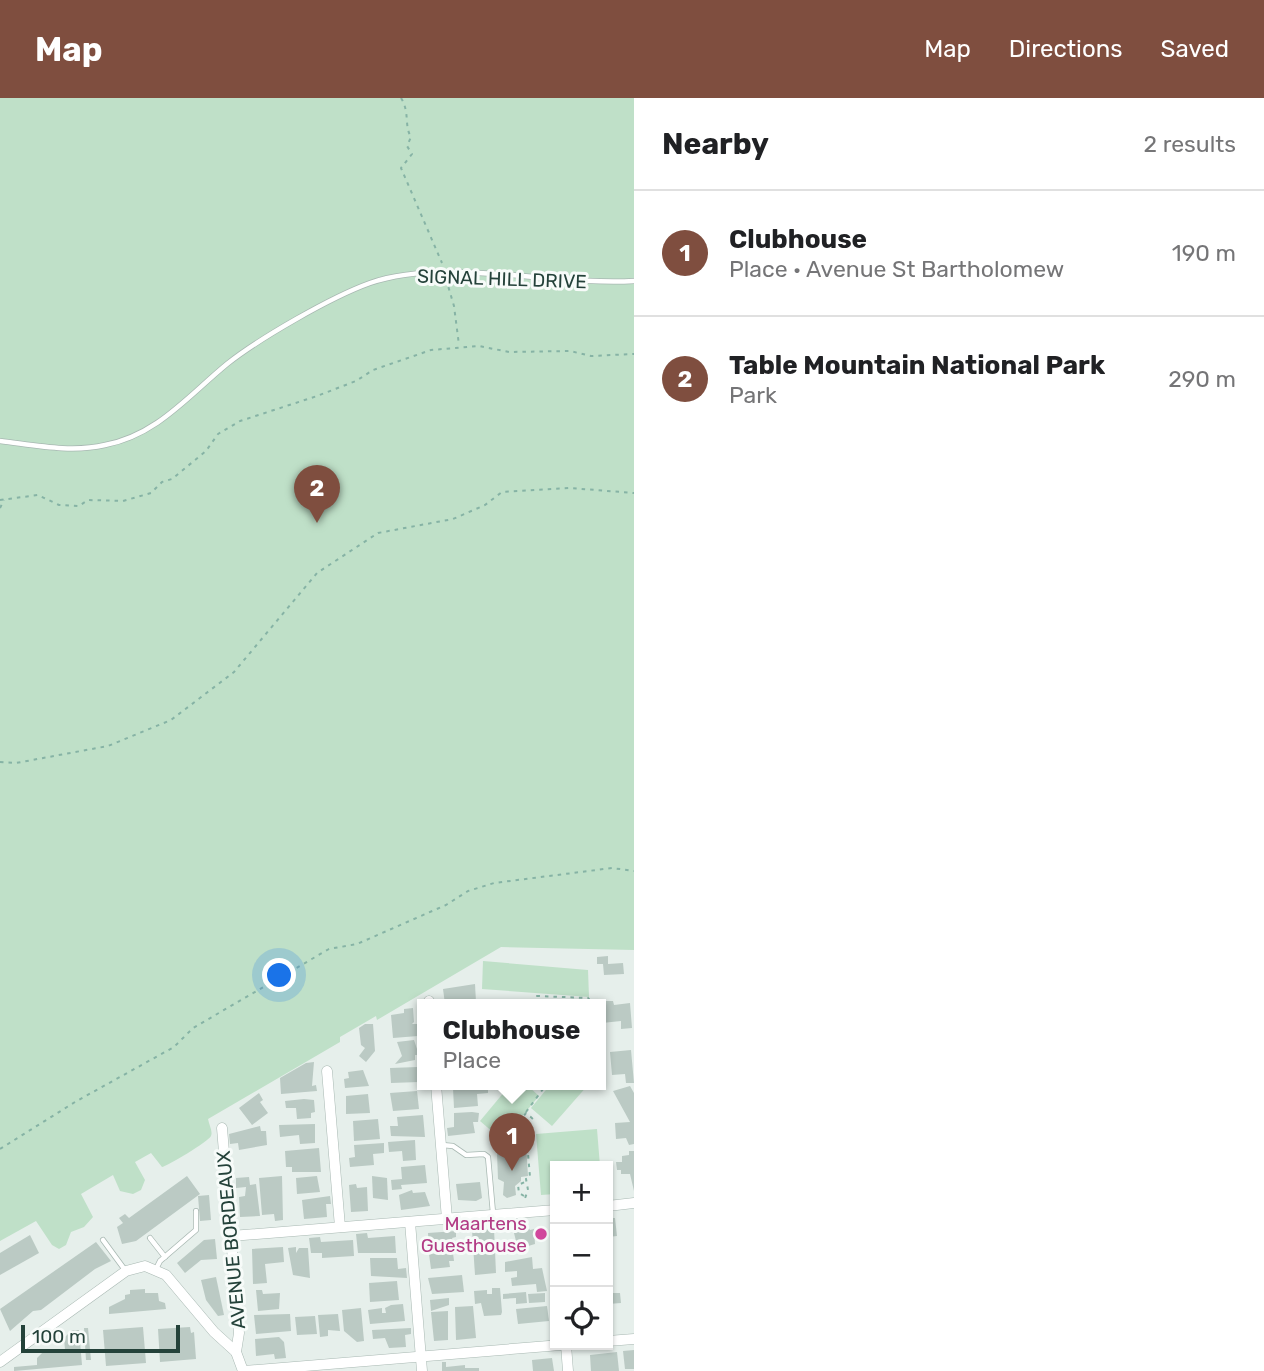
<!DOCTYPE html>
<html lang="en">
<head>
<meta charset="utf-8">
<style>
	body { margin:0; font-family:Rubik,sans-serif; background:#f2f2f2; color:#202124 }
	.controls { position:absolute; right:21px; bottom:21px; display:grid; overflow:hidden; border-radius:0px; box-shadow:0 2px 5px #0004 }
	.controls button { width:63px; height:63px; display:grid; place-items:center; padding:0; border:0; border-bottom:2px solid #e0e0e0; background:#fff; color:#202124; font:35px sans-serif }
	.scale { position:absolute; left:21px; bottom:18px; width:159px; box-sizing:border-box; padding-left:7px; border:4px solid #24423a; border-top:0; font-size:19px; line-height:24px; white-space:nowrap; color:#24423a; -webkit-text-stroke:5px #f7fbf9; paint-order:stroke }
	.you { position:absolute; left:280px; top:878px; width:24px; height:24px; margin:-18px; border:5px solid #fff; border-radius:50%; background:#1a73e8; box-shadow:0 0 0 10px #1a73e833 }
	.badge { display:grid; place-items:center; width:46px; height:46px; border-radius:50%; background:#7f4e3f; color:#fff; font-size:23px; font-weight:700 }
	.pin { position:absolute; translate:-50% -58px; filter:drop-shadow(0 2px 4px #0008) }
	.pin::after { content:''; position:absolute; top:37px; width:24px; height:21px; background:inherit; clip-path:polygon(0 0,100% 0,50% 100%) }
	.popup { position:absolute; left:417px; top:901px; width:189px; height:91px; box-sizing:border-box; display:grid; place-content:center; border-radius:0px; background:#fff; filter:drop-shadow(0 2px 5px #0005); font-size:23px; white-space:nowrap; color:#757577 }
	.popup b { font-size:26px; color:#202124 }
	.popup::after { content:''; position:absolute; left:50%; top:100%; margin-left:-14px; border:14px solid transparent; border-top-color:#fff }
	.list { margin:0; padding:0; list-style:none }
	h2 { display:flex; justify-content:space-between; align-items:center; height:91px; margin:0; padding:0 28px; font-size:30px }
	h2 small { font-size:23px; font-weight:400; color:#757577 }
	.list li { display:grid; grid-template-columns:46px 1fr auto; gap:21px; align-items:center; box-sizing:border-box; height:126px; padding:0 28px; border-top:2px solid #e0e0e0 }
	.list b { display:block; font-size:26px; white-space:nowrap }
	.list p { margin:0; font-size:23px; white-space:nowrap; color:#757577 }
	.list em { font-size:23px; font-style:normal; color:#757577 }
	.icon { flex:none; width:38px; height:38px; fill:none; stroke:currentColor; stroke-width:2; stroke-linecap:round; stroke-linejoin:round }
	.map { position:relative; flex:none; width:634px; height:1273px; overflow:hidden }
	header { display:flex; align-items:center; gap:42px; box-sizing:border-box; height:98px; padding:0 35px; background:#7f4e3f; color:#fff }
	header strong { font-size:33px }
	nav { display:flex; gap:38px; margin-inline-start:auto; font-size:24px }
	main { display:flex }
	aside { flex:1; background:#fff }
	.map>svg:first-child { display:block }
	.green { fill:#bfe0c8 }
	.building { fill:#bbcac4 }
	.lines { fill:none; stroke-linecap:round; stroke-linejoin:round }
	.service-casing { stroke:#a8b8b2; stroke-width:6 }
	.minor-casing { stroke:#a8b8b2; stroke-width:11 }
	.path { stroke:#86b3a5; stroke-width:2; stroke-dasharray:3.5 5; stroke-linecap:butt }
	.service { stroke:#fff; stroke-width:4.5 }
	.minor { stroke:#fff; stroke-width:10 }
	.hotel-dot { fill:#d1479c; stroke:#f7fbf9; stroke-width:2.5 }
	.labels { text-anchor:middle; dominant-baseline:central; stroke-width:6; stroke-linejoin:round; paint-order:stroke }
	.street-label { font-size:19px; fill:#24423a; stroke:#f7fbf9 }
	.hotel-label { font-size:19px; fill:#b23c85; stroke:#f7fbf9; text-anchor:end }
</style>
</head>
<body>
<header>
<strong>Map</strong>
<nav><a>Map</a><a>Directions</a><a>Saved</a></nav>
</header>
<main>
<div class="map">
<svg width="634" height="1273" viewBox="0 0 634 1273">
	<rect width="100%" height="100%" fill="#e6efeb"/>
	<g class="green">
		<path d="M0 0H634V852L501 849 377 922 376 918 340 939V944L208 1021C209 1027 213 1033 211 1038 209 1043 166 1069 162 1069L151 1055 135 1064 145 1082 141 1092 133 1096 120 1093 113 1077 81 1096 93 1119 84 1129 71 1134 66 1147 59 1151 52 1147 36 1123 0 1143Z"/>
		<polygon points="483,863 588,872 589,899 482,891"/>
		<polygon points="510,987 527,987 539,998 502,1042 480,1023"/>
		<polygon points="550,987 588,987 552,1028 531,1010"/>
		<polygon points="597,1031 600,1068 555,1068 555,1096 541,1097 536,1036"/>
	</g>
	<g class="building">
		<polygon points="608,858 608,866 623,865 624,876 604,877 603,866 597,866 597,859"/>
		<polygon points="475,886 476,904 445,906 443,891"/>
		<polygon points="600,903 613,903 614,907 630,905 632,930 621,931 621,923 602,925"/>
		<polygon points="413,910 414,924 412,926 417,926 418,938 393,940 391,917 404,915 404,911"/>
		<polygon points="365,926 373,926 375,953 366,964 359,958 365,950 361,947 359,930"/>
		<polygon points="414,942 419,957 415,957 415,962 395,966 402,958 397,944"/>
		<polygon points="631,952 634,985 626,985 625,976 612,977 610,954"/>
		<polygon points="314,964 312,988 316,987 317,993 281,996 280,980 306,965"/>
		<polygon points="418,969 419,984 391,985 390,970"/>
		<polygon points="363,972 369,988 345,990 344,981 349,980 348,974"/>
		<polygon points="488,987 488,995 477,996 478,1008 454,1010 453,990"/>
		<polygon points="630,988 634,995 634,1046 629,1047 626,1040 616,1041 615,1025 630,1024 613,993"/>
		<polygon points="417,993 419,1011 393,1013 390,995"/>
		<polygon points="259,995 263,1002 260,1004 268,1015 252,1027 239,1010"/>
		<polygon points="368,996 370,1015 346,1016 346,998"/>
		<polygon points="304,1001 314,1002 315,1014 311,1015 311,1020 297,1021 296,1010 286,1010 285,1003"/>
		<polygon points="472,1014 479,1015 478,1024 473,1024 475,1035 448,1038 447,1030 454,1029 454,1015"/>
		<polygon points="423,1017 425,1039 391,1038 390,1028 398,1028 397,1019"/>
		<polygon points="378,1021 380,1041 354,1043 353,1023"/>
		<polygon points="315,1026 315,1045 300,1046 299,1037 280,1039 279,1027"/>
		<polygon points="260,1028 261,1033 266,1033 267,1047 239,1052 238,1045 230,1046 229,1036"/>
		<polygon points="415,1042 416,1062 403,1063 402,1053 389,1054 388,1044"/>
		<polygon points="384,1045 384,1055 373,1056 374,1067 350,1069 349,1060 355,1059 354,1047"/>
		<polygon points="526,1045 528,1078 521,1079 521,1083 515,1088 516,1097 507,1100 503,1097 504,1084 498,1081 497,1055 513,1054 515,1058 513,1046"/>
		<polygon points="319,1050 321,1074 292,1074 292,1069 286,1069 285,1053"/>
		<polygon points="629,1053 634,1053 634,1093 630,1076 621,1076 621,1072 617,1072 616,1064 622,1064 622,1058 629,1057"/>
		<polygon points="425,1067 427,1085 401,1087 402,1091 392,1092 391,1082 402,1081 401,1069"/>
		<polygon points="187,1078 200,1096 136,1143 122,1146 117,1129 123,1125 119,1120 125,1116 129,1120"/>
		<polygon points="282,1078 283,1122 275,1123 274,1116 262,1117 259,1080"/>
		<polygon points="317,1078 320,1094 297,1096 296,1080"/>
		<polygon points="372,1078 387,1080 388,1102 373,1100"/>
		<polygon points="249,1079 250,1087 256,1086 260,1118 240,1119 239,1099 245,1098 246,1089 236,1090 236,1080"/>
		<polygon points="480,1084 482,1100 476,1103 458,1102 456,1086"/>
		<polygon points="356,1086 357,1090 367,1089 368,1113 351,1114 349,1087"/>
		<polygon points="412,1092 413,1095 425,1094 430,1108 401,1112 399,1097"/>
		<polygon points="209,1097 211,1122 200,1123 198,1098"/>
		<polygon points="330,1098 331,1106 326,1106 327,1119 304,1121 302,1102"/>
		<polygon points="608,1120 615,1120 617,1138 608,1139"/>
		<polygon points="526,1126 530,1132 534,1131 535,1146 518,1151 512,1127"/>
		<polygon points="494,1131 496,1175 475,1177 472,1132"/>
		<polygon points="456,1133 456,1139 452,1140 456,1150 429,1152 428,1135"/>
		<polygon points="367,1135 368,1140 395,1138 396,1155 358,1155 356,1136"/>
		<polygon points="30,1137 39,1155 0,1177 0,1155"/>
		<polygon points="320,1139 321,1144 353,1142 354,1158 322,1160 322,1155 311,1155 309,1140"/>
		<polygon points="215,1141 217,1161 201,1162 185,1175 177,1165 204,1142"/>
		<polygon points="96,1144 111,1163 95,1171 41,1212 33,1213 10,1233 0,1211"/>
		<polygon points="283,1149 284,1164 265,1166 267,1185 253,1186 252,1151"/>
		<polygon points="296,1149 296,1155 299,1150 308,1150 310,1180 293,1177 288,1150"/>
		<polygon points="448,1155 453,1155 454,1163 449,1163 450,1169 431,1171 429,1156"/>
		<polygon points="532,1159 533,1171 542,1170 547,1193 537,1194 536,1186 512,1188 511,1180 517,1179 517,1173 505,1174 505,1164"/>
		<polygon points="370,1160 397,1160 398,1171 406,1170 407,1180 371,1178"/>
		<polygon points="462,1177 464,1194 432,1196 428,1180"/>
		<polygon points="216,1179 224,1217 218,1218 206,1202 201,1182"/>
		<polygon points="397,1183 399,1202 370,1204 369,1185"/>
		<polygon points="608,1189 611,1189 611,1195 620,1195 621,1205 608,1206"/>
		<polygon points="492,1190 500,1190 502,1214 501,1217 484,1218 481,1205 475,1206 474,1193 487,1192 487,1196 492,1196"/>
		<polygon points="145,1191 145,1195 158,1195 159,1203 165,1205 166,1211 109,1216 109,1209 125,1201 125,1197 130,1196 130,1192"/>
		<polygon points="256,1192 262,1192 263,1196 280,1195 279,1211 258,1213"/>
		<polygon points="526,1194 527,1205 516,1206 516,1200 503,1201 503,1196"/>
		<polygon points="545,1195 545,1204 529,1205 528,1196"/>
		<polygon points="449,1200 449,1207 431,1213 430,1202"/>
		<polygon points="403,1206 405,1223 370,1226 368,1212 382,1210 382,1215 386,1215 385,1210 391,1207"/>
		<polygon points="473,1208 476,1240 456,1242 455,1209"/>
		<polygon points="547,1208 549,1223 518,1226 516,1211"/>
		<polygon points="361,1210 364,1243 357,1244 344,1233 342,1212"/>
		<polygon points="448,1213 448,1242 434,1243 431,1214"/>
		<polygon points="290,1216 291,1233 256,1236 254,1217"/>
		<polygon points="338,1216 340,1233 328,1232 328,1238 320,1239 318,1217"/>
		<polygon points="315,1218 317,1236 297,1237 295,1219"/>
		<polygon points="143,1229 146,1265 106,1268 103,1232"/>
		<polygon points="190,1229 191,1235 194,1234 196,1261 160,1264 158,1231"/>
		<polygon points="84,1230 88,1230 91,1262 86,1262"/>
		<polygon points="411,1230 411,1236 405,1237 406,1249 389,1250 385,1240 373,1241 372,1232"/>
		<polygon points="72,1232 79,1232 82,1267 14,1273 14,1269 37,1267 37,1260 44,1253 65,1252 64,1240"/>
		<polygon points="279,1239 284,1244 286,1260 275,1261 274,1256 256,1258 255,1241"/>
		<polygon points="634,1252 634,1271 625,1271 623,1253"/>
		<polygon points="617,1254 619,1273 591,1273 590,1257"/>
		<polygon points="552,1260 554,1273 533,1273 532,1262"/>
		<polygon points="442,1264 446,1264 446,1269 465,1267 465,1270 479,1270 479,1273 442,1273"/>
	</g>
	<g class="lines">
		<defs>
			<g id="service">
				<path d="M0 343C34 347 71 355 105 347 157 337 188 298 227 266 260 240 331 199 370 185 445 159 553 188 634 183"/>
				<polyline points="442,1047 453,1048 466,1057 484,1056 488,1059 493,1115"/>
				<polyline points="150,1140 165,1159"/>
				<polyline points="103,1142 125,1172"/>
				<polyline points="156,1171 160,1163 196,1132 196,1113"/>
			</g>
			<g id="minor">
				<polyline points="429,903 429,907"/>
				<polyline points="327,973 340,1129"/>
				<polyline points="436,987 447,1121"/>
				<polyline points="222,1030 239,1235 236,1254"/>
				<polyline points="608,1108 634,1105"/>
				<polyline points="410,1124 422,1273"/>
				<polyline points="231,1138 555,1112"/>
				<polyline points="608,1243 634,1241"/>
				<polyline points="566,1247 568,1273"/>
				<polyline points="0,1264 126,1173 145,1168 166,1177 214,1234 236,1254 243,1273"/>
				<polyline points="244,1273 561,1247"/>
			</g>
		</defs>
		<use href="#service" class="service-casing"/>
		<use href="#minor" class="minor-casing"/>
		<g class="path">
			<path d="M401 0C410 14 404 28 411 39L407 48 412 56 401 70 442 165"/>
			<polyline points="446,181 454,208 459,247"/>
			<polyline points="0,402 38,397 59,407 79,408 88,402 123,403 151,395 162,384 172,381 206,353 218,336 240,323 317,298 356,283 373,272 431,252 479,248 509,254 570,253 591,258 634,256"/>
			<polyline points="0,410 4,402"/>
			<polyline points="0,664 16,665 108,648 171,622 234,574 317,475 378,435 453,421 485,407 502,394 570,390 634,395"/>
			<polyline points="538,907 537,898 588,900 594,907"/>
			<polyline points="526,1014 546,987"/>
			<polyline points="512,1049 504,1042 526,1015 533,1021 519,1043 527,1044 530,1079 526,1081 528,1092 524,1103"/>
			<polyline points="0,1051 75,1004 174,949 193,930 329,851 357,846 446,807 468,793 494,785 612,770 634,773"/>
			<polyline points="524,1098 519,1095 518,1087 525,1084"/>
		</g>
		<use href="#service" class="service"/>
		<use href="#minor" class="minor"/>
	</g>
	<circle class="hotel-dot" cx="541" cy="1136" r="7"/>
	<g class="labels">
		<g class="street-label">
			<text transform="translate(502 181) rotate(2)">SIGNAL HILL DRIVE</text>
			<text transform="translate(231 1142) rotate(-95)">AVENUE BORDEAUX</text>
		</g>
		<g class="hotel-label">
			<text x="527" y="1125">Maartens<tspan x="527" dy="22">Guesthouse</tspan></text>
		</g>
	</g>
</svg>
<div class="controls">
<button>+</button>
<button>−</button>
<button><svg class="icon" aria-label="locate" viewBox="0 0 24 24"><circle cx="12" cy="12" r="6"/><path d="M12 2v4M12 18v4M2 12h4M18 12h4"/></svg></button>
</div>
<div class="scale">100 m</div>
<div class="you"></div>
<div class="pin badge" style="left:512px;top:1073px">1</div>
<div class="popup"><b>Clubhouse</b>Place</div>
<div class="pin badge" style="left:317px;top:425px">2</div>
</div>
<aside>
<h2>Nearby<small>2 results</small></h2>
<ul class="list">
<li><span class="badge">1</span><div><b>Clubhouse</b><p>Place · Avenue St Bartholomew</p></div><em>190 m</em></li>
<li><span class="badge">2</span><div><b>Table Mountain National Park</b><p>Park</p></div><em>290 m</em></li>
</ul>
</aside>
</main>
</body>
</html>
